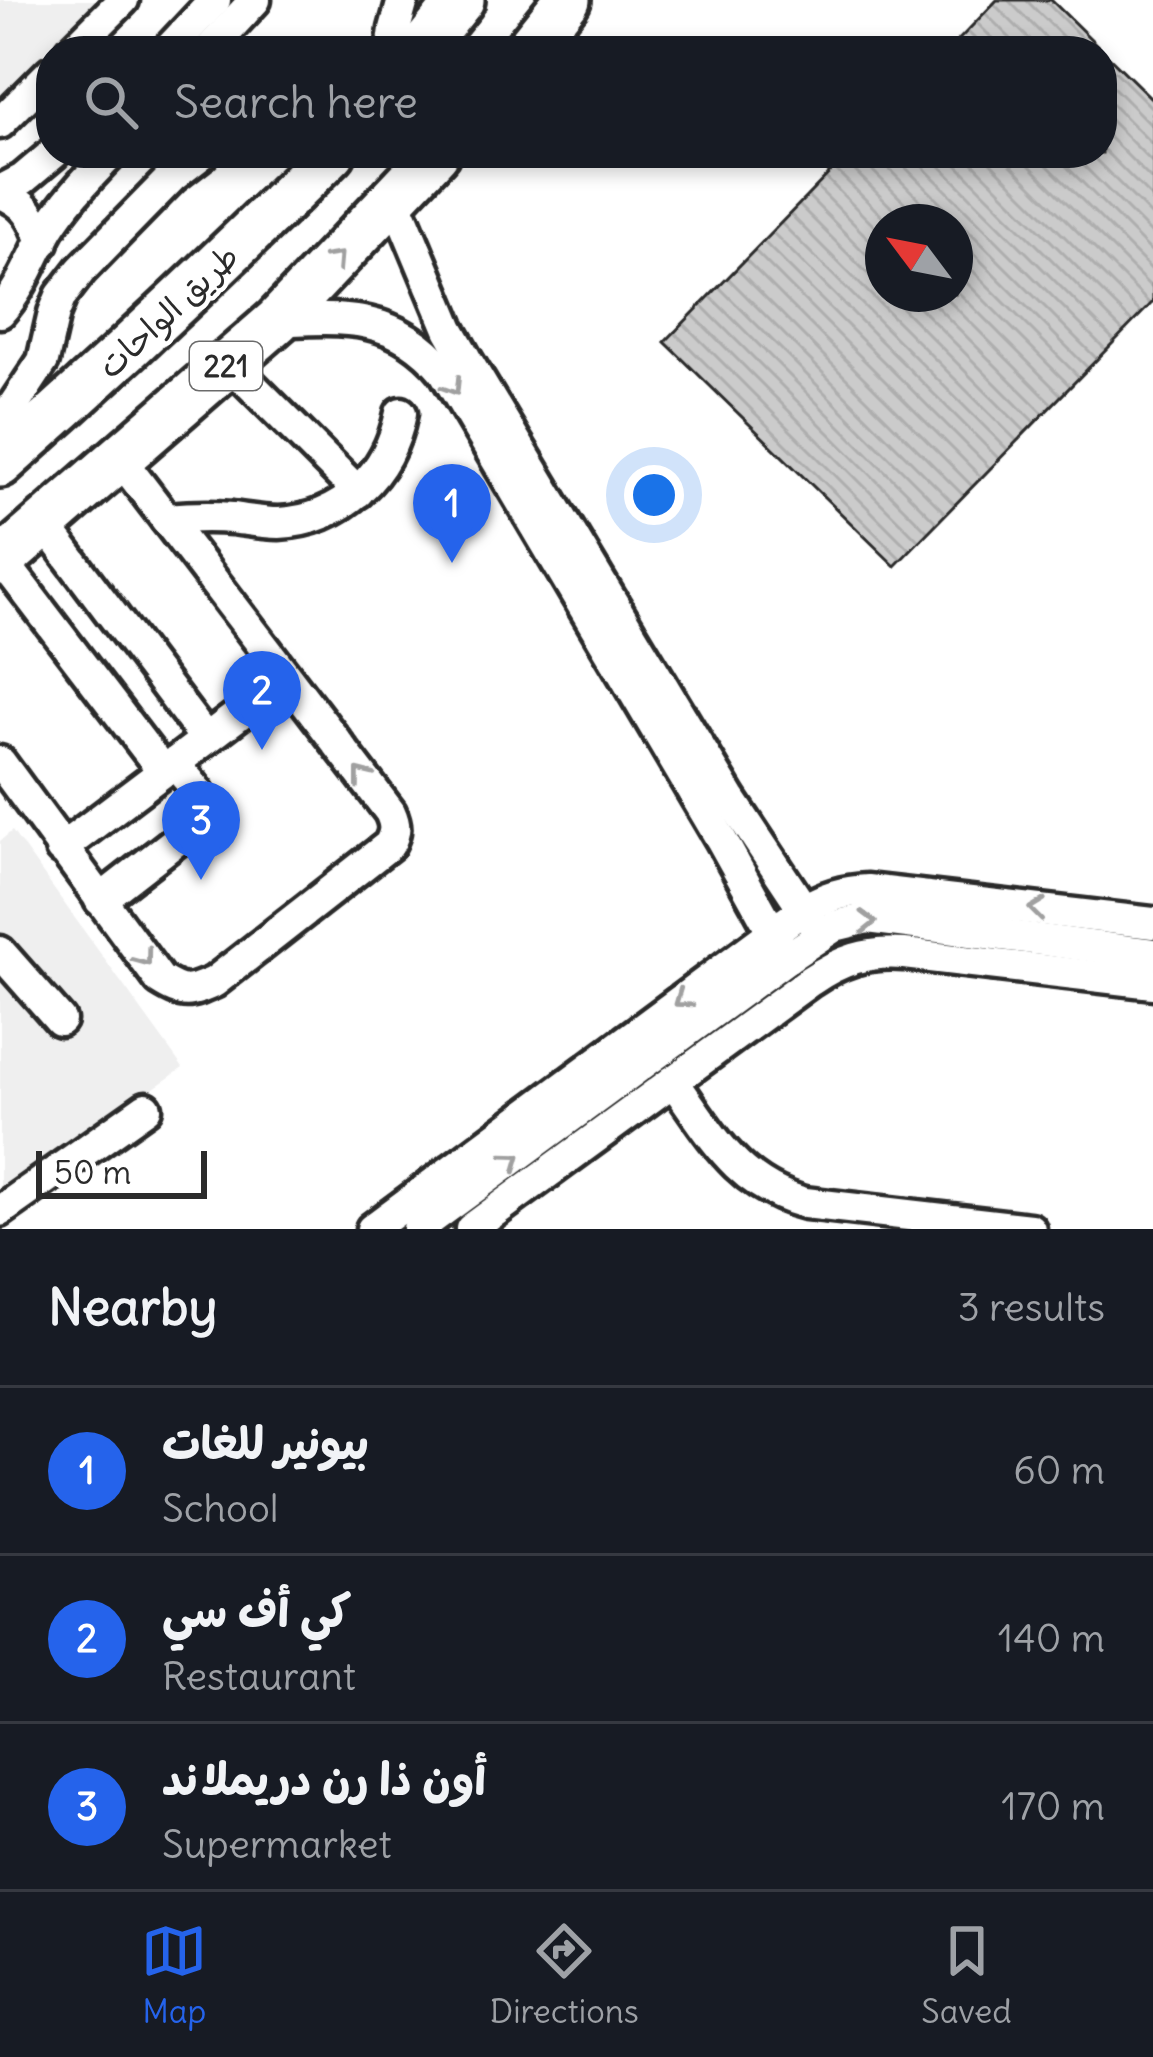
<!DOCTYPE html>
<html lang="en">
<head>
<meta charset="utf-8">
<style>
	body { margin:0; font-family:Delius,"Playpen Sans Arabic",sans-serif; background:#20242c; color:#f1f3f6 }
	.compass { position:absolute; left:865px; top:204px; width:108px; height:108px; border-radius:50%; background:#171b24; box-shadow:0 6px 18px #0003; rotate:302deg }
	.scale { position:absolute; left:36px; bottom:30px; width:171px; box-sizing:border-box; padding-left:12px; border:6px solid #2b2b2b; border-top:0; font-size:33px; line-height:42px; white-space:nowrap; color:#2b2b2b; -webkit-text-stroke:9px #fff; paint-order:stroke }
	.you { position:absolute; left:654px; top:495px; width:42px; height:42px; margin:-30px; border:9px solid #fff; border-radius:50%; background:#1a73e8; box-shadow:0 0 0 18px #1a73e833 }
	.badge { display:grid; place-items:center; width:78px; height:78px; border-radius:50%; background:#2563eb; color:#fff; font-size:39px; font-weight:700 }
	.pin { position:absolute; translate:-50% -99px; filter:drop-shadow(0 3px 6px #0008) }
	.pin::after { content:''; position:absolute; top:63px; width:42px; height:36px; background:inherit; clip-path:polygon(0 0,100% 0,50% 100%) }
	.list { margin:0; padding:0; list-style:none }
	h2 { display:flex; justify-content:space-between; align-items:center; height:156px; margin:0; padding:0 48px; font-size:51px }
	h2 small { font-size:39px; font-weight:400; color:#9ea1a6 }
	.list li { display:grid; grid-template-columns:78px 1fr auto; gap:36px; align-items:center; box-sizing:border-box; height:168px; padding:0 48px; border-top:3px solid #363941 }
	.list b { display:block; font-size:45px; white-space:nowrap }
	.list p { margin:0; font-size:39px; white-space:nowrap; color:#9ea1a6 }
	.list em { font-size:39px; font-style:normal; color:#9ea1a6 }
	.icon { flex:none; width:66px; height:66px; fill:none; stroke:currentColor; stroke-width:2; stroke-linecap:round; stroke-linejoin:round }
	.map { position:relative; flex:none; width:1153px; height:1229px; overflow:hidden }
	.search { position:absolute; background:#171b24; box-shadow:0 6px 18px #0003; left:36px; right:36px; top:36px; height:132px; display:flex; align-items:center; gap:30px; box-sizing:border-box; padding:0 42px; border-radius:48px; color:#9ea1a6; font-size:45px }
	.sheet { height:660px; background:#171b24 }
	nav { display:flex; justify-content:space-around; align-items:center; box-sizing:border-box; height:168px; border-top:3px solid #363941; background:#171b24; font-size:33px; color:#9ea1a6 }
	nav a { display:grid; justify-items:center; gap:6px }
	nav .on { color:#2563eb }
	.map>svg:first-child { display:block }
	.built { fill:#efefef }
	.building { fill:url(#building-back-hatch); stroke:#2b2b2b; stroke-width:3; fill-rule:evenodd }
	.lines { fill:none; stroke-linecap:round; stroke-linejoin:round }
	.minor-casing { stroke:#2b2b2b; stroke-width:39 }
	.highway-casing { stroke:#2b2b2b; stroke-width:54 }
	.minor { stroke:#fff; stroke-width:30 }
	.highway { stroke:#fff; stroke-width:45 }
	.oneway { stroke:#a0a0a0 }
	.labels { text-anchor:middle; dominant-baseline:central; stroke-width:9; stroke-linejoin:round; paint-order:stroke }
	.shield { fill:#fff; stroke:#6b6b6b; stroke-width:3 }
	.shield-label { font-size:30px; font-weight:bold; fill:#2b2b2b }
	.street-label { font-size:33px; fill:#2b2b2b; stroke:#fff }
</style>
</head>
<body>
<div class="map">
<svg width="1153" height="1229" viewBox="0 0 1153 1229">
	<defs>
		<pattern id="building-back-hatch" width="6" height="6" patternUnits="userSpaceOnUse" patternTransform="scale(3)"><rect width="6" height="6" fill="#cbcbcb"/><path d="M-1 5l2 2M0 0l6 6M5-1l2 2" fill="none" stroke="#aeaeae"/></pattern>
	</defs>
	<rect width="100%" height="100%" fill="#fff"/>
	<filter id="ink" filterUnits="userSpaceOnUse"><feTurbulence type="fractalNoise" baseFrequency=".00833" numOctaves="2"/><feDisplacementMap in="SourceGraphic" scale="24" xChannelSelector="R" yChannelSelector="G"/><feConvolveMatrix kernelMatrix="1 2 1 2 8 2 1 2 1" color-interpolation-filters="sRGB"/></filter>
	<g filter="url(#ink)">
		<g class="built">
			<polygon points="0,0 112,0 57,51 51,51 51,57 25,80 0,95"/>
			<polygon points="12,831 183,1068 0,1194 0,841"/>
		</g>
		<path class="building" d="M997 0H1051L1153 100V302L895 566 665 342 849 153H1102V51H948ZM883 222H955V294H883Z"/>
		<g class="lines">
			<defs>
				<g id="minor">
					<polyline points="72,51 123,0"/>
					<polyline points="167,51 215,0"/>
					<polyline points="208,51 255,0"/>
					<polyline points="392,51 395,29 403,0"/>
					<polyline points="0,123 51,72"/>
					<polyline points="0,191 23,179 54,153"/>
					<path d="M0 193C25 202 34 217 43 242"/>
					<polyline points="394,197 449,329 466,359 730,798 820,934"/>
					<path d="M0 312C23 287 33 256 49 228 66 201 90 175 112 153"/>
					<path d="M277 321C345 317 397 314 444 371L721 839 787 958"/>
					<polyline points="229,363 358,492"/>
					<polyline points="0,426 43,361 54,313 61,296 81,270 172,177 203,153"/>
					<path d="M166 519C188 517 210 516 232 518 248 520 263 523 279 523 343 520 389 474 401 413"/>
					<polyline points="44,524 206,739"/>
					<polyline points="2,560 163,771"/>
					<path d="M0 762 160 980C184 995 189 993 214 982L389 845C396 832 396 825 390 812L121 460"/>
					<polyline points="61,849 287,678"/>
					<path d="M100 900 204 819C210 798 187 780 174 763"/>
					<polyline points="0,952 60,1020"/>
					<path d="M673 1081C712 1135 737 1185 805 1203L1030 1229"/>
					<polyline points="0,1211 146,1108"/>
					<path d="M372 1229 804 909C825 897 843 891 868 890L1153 923"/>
					<polyline points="418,1229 787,958 835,926 868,918 1153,954"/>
					<path d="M471 1229 810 981C841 960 867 951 904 954L1153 983"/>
				</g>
				<g id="highway">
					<polyline points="420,51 461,0"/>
					<polyline points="526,51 567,0"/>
					<path d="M0 464C114 363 224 260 332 153"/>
					<polyline points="0,562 277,321 436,153"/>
				</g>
			</defs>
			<use href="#minor" class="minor-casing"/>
			<use href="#highway" class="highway-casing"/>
			<use href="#minor" class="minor"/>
			<use href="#highway" class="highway"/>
		</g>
		<defs><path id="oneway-chevron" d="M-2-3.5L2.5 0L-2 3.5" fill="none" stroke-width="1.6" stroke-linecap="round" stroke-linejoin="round" transform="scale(3)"/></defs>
		<g class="oneway">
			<use href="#oneway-chevron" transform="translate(336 259) rotate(-47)"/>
			<use href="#oneway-chevron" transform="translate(453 387) rotate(58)"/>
			<use href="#oneway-chevron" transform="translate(362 776) rotate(-128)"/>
			<use href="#oneway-chevron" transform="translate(1037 909) rotate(-173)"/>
			<use href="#oneway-chevron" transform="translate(868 922) rotate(-1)"/>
			<use href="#oneway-chevron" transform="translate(144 958) rotate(53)"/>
			<use href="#oneway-chevron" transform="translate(682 1000) rotate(144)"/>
			<use href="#oneway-chevron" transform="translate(513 1160) rotate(-36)"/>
		</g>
	</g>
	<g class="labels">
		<rect class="shield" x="190" y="342" width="72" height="48" rx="9"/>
		<g class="shield-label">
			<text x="226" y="366">221</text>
		</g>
		<g class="street-label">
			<text transform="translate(168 311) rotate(-43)">طريق الواحات</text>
		</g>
	</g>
</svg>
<svg class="compass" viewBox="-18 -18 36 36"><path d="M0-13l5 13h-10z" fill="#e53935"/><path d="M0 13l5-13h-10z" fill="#9ea1a6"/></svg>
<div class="scale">50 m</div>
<div class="you"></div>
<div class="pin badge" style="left:452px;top:563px">1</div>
<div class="pin badge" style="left:262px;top:750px">2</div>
<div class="pin badge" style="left:201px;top:880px">3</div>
<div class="search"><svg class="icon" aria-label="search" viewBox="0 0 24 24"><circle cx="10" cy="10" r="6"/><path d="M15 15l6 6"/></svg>Search here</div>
</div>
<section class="sheet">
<h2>Nearby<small>3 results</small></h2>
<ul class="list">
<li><span class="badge">1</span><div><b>بيونير للغات</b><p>School</p></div><em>60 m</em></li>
<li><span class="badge">2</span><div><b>كي أف سي</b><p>Restaurant</p></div><em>140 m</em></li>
<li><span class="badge">3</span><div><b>أون ذا رن دريملاند</b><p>Supermarket</p></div><em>170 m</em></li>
</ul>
</section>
<nav>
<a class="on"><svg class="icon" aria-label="map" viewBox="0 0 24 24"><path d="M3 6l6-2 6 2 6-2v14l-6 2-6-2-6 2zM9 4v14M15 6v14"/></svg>Map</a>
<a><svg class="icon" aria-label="directions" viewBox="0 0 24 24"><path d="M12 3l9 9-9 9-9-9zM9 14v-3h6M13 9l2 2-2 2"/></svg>Directions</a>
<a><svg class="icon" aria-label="saved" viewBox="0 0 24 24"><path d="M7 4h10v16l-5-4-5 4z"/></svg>Saved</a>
</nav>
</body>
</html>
